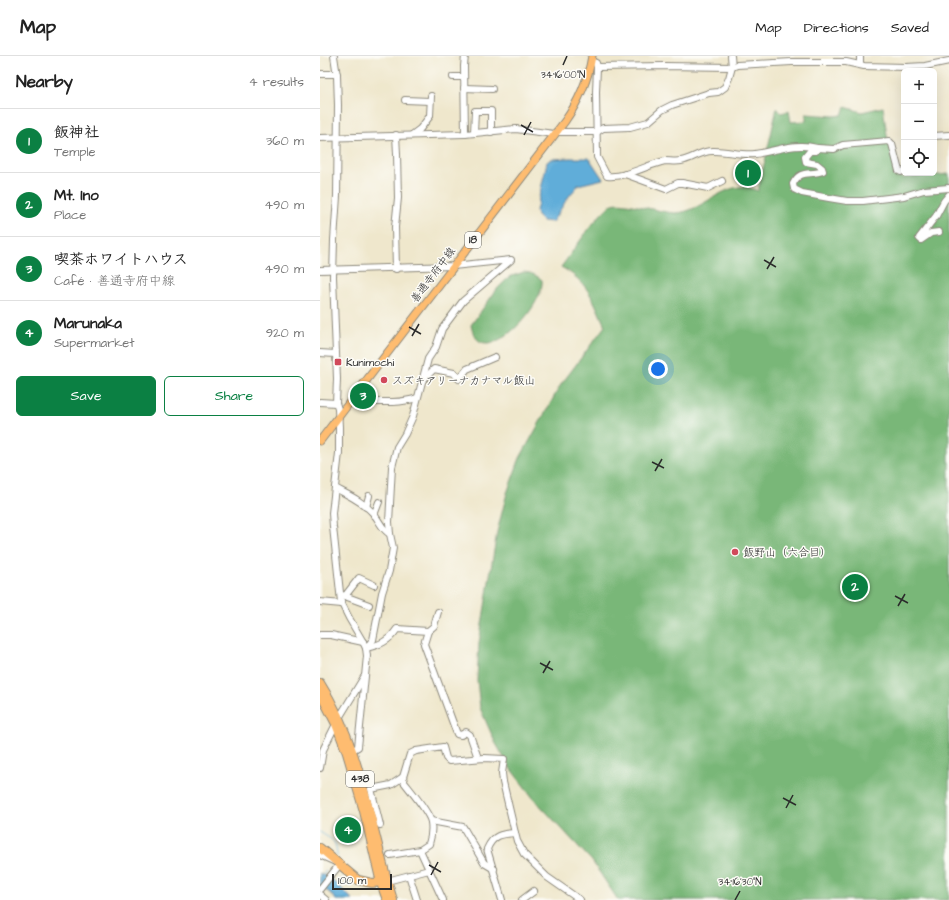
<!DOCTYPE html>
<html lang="en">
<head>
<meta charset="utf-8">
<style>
	body { margin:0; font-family:"Architects Daughter","Klee One",sans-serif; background:#f2f2f2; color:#222 }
	.controls { position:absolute; right:12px; top:12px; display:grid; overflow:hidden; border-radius:6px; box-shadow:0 4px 16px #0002 }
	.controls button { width:36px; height:36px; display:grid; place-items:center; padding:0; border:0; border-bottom:1px solid #e0e0e0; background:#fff; color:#222; font:20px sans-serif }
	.scale { position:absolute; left:12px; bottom:10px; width:60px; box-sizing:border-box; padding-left:4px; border:2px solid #2b2b2b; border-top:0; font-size:11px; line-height:14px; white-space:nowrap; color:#2b2b2b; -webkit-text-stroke:3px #fdfcf7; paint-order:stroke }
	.you { position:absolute; left:338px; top:313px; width:14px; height:14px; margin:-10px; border:3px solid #fff; border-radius:50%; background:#1a73e8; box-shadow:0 0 0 6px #1a73e833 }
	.badge { display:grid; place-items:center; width:26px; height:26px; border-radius:50%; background:#0b8043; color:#fff; font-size:13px; font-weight:700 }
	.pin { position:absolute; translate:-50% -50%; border:2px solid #fff; box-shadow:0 1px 4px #0006 }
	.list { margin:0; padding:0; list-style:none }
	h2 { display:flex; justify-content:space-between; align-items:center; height:52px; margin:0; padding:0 16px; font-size:17px }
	h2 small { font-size:13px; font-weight:400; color:#767676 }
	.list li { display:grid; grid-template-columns:26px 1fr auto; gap:12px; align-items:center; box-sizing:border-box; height:64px; padding:0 16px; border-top:1px solid #e0e0e0 }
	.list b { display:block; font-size:15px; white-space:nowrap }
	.list p { margin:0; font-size:13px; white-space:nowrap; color:#767676 }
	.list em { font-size:13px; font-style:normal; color:#767676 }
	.actions { display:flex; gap:8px; padding:12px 16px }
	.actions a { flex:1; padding:9px 0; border:1px solid #0b8043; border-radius:6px; text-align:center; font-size:14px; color:#0b8043 }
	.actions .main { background:#0b8043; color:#fff }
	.icon { flex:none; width:22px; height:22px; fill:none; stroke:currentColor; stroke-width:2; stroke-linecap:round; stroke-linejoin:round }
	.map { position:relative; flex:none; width:629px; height:844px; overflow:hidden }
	header { display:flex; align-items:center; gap:24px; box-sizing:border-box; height:56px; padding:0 20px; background:#fff; border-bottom:1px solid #e0e0e0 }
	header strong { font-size:19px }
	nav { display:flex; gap:22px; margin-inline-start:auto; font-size:14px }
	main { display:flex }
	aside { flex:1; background:#fff }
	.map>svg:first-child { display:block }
	.forest { fill:#79b778; stroke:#527152 }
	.water { fill:#60add9; stroke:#466c82 }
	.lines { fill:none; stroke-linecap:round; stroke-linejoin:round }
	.stream { stroke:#60add9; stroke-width:1 }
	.minor-casing { stroke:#8d897c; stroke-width:8 }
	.major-casing { stroke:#8d897c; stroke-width:9 }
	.highway-casing { stroke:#8d897c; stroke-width:10 }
	.minor { stroke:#fff; stroke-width:6 }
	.major { stroke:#febc70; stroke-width:7 }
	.highway { stroke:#febc70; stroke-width:8 }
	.ticks { fill:none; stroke:#2b2b2b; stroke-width:1.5 }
	.poi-dot { fill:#d1495b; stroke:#fdfcf7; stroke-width:1.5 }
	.labels { text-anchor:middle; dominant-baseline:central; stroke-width:3; stroke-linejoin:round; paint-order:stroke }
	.shield { fill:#fdfcf7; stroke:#6a6a68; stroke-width:1 }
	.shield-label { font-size:10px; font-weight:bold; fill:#2b2b2b }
	.street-label { font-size:11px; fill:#2b2b2b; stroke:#fdfcf7 }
	.poi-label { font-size:11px; fill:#2b2b2b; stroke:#fdfcf7; text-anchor:start }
	.ticks-label { font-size:10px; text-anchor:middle; fill:#2b2b2b; stroke:#fdfcf7; stroke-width:3; stroke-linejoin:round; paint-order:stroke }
</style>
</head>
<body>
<header>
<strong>Map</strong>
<nav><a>Map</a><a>Directions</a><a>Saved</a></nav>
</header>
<main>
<aside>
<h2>Nearby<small>4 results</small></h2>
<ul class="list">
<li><span class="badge">1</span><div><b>飯神社</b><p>Temple</p></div><em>360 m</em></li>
<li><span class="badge">2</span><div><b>Mt. Ino</b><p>Place</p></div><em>490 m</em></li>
<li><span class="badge">3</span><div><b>喫茶ホワイトハウス</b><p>Café · 善通寺府中線</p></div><em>490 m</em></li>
<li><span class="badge">4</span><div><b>Marunaka</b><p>Supermarket</p></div><em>920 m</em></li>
</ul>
<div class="actions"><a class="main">Save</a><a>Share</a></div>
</aside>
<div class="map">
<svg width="629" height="844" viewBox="0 0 629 844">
	<rect width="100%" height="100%" fill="#fdfcf7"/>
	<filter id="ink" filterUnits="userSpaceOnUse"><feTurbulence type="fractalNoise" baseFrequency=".025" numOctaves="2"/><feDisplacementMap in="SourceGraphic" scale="8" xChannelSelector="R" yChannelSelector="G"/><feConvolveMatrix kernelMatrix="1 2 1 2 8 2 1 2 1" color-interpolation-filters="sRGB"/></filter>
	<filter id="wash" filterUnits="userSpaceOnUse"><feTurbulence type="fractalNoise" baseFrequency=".012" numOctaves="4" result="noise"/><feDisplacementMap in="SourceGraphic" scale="16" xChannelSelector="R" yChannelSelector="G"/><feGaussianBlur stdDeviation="0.9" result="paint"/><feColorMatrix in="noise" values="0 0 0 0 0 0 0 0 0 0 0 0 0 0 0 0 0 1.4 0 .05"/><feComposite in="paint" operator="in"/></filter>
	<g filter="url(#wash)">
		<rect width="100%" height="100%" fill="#efe7cc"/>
		<g class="forest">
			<path d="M525 51 542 56 563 51 568 86 571 88 578 120 583 122 629 118V844H298L272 805 214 743 190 712 175 686 160 652 157 624 159 587 177 476 187 437 200 402 240 330 285 270C273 243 268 226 241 211 252 197 279 155 293 148 302 144 342 157 356 157 381 156 402 128 427 131 431 132 435 134 438 135L457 52 461 57 469 55 471 66 486 65V58L515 60 522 59Z"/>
			<path d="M204 216C212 217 216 219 222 224 225 252 160 319 151 269L177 233 189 221Z"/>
		</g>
		<g class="water">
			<path d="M250 102H269L283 123 258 129C256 133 252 136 250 139 243 148 239 157 232 166L222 165 217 160 216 155 227 106 231 103Z"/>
			<polygon points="0,817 13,824 33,844 16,844 10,837 0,830"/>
		</g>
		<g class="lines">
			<g class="stream">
				<path d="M0 776C14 786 16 782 17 801"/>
				<polyline points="2,819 6,815"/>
			</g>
		</g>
	</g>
	<g filter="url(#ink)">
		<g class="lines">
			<defs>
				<g id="minor">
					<polyline points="14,0 17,20 18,49 17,140 14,184 13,221 17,323 16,347 18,353 19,371 19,397 12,457 13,471 21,546 29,562 43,586 46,592 47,600 38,691 29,696"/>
					<polyline points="540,0 540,8"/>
					<polyline points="271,5 276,7 277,11 344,10 412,11 417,9 472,6 526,6 544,10 586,11 605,10 629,5"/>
					<path d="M277 11 276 36 277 101 287 120C307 122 326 109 345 105 350 105 356 106 361 105 372 103 381 95 392 95 406 94 421 100 435 98 457 95 474 86 497 92V94L496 95H490L485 101 486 106 497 108 502 112 503 115C490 120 480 113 473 128L474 133 482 137 509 142 527 145H543L584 140 604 134 629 132"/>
					<polyline points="0,18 17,18"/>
					<polyline points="133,21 144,21"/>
					<polyline points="144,32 172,33"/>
					<polyline points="85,44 110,45"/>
					<polyline points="236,76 277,76 283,72 310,71 328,66 342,54 352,49 389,37 398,36 405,31 409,22 412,11 411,0"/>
					<polyline points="154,77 155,55 171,55 171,76"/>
					<polyline points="145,78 144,10 145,0"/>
					<polyline points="76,79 77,98 78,142 75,171 76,213"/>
					<polyline points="92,79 100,73 110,60 111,40"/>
					<polyline points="614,80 629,79"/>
					<polyline points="0,82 145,78 196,73 234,78"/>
					<polyline points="497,92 514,93 523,89 569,85 572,88 579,115 581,116 584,115"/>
					<polyline points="305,118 346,133 358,127 362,127 388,132 402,125"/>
					<polyline points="619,176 611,177 601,184 599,182 616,160 624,145 629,139"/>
					<polyline points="0,214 133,210 191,204 143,245 122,273 116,291 108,303 93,360 85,378 77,391 72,411 69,466 70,478 73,492 69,515 62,537 53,584 46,592"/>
					<polyline points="0,297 15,298"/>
					<polyline points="102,325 114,313 134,317 139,323 147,313 175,301"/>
					<path d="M30 345C52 345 76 349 97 342"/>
					<polyline points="0,346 16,347"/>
					<path d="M15 432C28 439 42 445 52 456 59 463 61 473 70 478"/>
					<polyline points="46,451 49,440"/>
					<polyline points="54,459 59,446"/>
					<polyline points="22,539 49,549"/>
					<polyline points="25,540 39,522 54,529"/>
					<polyline points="0,546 22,548"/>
					<polyline points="118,556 114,570 108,575 104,588 137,678 141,679 146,676 150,679 158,702"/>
					<polyline points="0,579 11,579 43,586"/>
					<path d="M46 592C60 589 69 585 77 573L108 575"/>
					<polyline points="19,662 44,621"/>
					<polyline points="0,712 3,694 16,668"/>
					<polyline points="111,765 143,771 164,807 174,813"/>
					<polyline points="60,769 51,733 71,729 83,721"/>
					<polyline points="100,794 123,844"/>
					<polyline points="0,799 20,808 0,833"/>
					<path d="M70 799 100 794 109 788C111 782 112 773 111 766 109 756 91 735 84 726L83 721 90 698 96 695 123 691 126 702 129 705 164 702 184 703 182 717 183 726 195 777 197 785 204 798 227 821 260 844"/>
					<polyline points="89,819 97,844"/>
					<polyline points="67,825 109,814"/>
					<polyline points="0,839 6,844"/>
					<path d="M182 844 167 793C173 779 181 778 195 777"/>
					<polyline points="202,844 214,835"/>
				</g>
				<path id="major" d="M0 385 245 65C259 45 268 24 272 0"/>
				<g id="highway">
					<path d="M0 627C42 692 50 772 73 844"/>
					<polyline points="0,637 16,668 27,697 44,755 61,827 67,844"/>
					<polyline points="0,792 38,824 52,827 65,826"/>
				</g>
			</defs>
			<use href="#minor" class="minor-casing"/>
			<use href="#major" class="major-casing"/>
			<use href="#highway" class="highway-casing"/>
			<use href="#minor" class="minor"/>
			<use href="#major" class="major"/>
			<use href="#highway" class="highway"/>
		</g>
	</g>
	<path class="ticks" d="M243 9 247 0M201 69 213 76M204 79 211 66M444 204 456 211M447 213 454 201M89 271 101 278M92 280 99 268M332 406 344 412M335 415 342 403M575 540 588 547M578 550 585 538M220 607 233 614M223 617 230 605M463 742 476 749M466 752 473 739M109 809 121 816M111 819 118 806M415 844 420 835"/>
	<g class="poi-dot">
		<rect x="14" y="302" width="8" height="8" rx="2"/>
		<circle cx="64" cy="324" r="4"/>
		<circle cx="415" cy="496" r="4"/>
	</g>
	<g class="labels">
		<g class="shield">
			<rect x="145" y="176" width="16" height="16" rx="3"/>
			<rect x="26" y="715" width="28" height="16" rx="3"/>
		</g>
		<g class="shield-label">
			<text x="153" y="184">18</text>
			<text x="40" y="723">438</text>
		</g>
		<g class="street-label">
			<text transform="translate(113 219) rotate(-53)">善通寺府中線</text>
		</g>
		<g class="poi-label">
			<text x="26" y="306">Kunimochi</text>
			<text x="72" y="324">スズキアリーナカナマル飯山</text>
			<text x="423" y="496">飯野山（六合目）</text>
		</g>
	</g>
	<g class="ticks-label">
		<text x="243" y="22">34°16'00"N</text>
		<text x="420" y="829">34°16'30"N</text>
	</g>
</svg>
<div class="controls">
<button>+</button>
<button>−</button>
<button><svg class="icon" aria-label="locate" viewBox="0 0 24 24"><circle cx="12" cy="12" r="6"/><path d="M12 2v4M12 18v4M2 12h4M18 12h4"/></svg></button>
</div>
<div class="scale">100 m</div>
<div class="you"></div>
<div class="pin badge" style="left:428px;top:117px">1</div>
<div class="pin badge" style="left:535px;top:531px">2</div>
<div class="pin badge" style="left:43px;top:340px">3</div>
<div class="pin badge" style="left:28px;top:774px">4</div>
</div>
</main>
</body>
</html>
